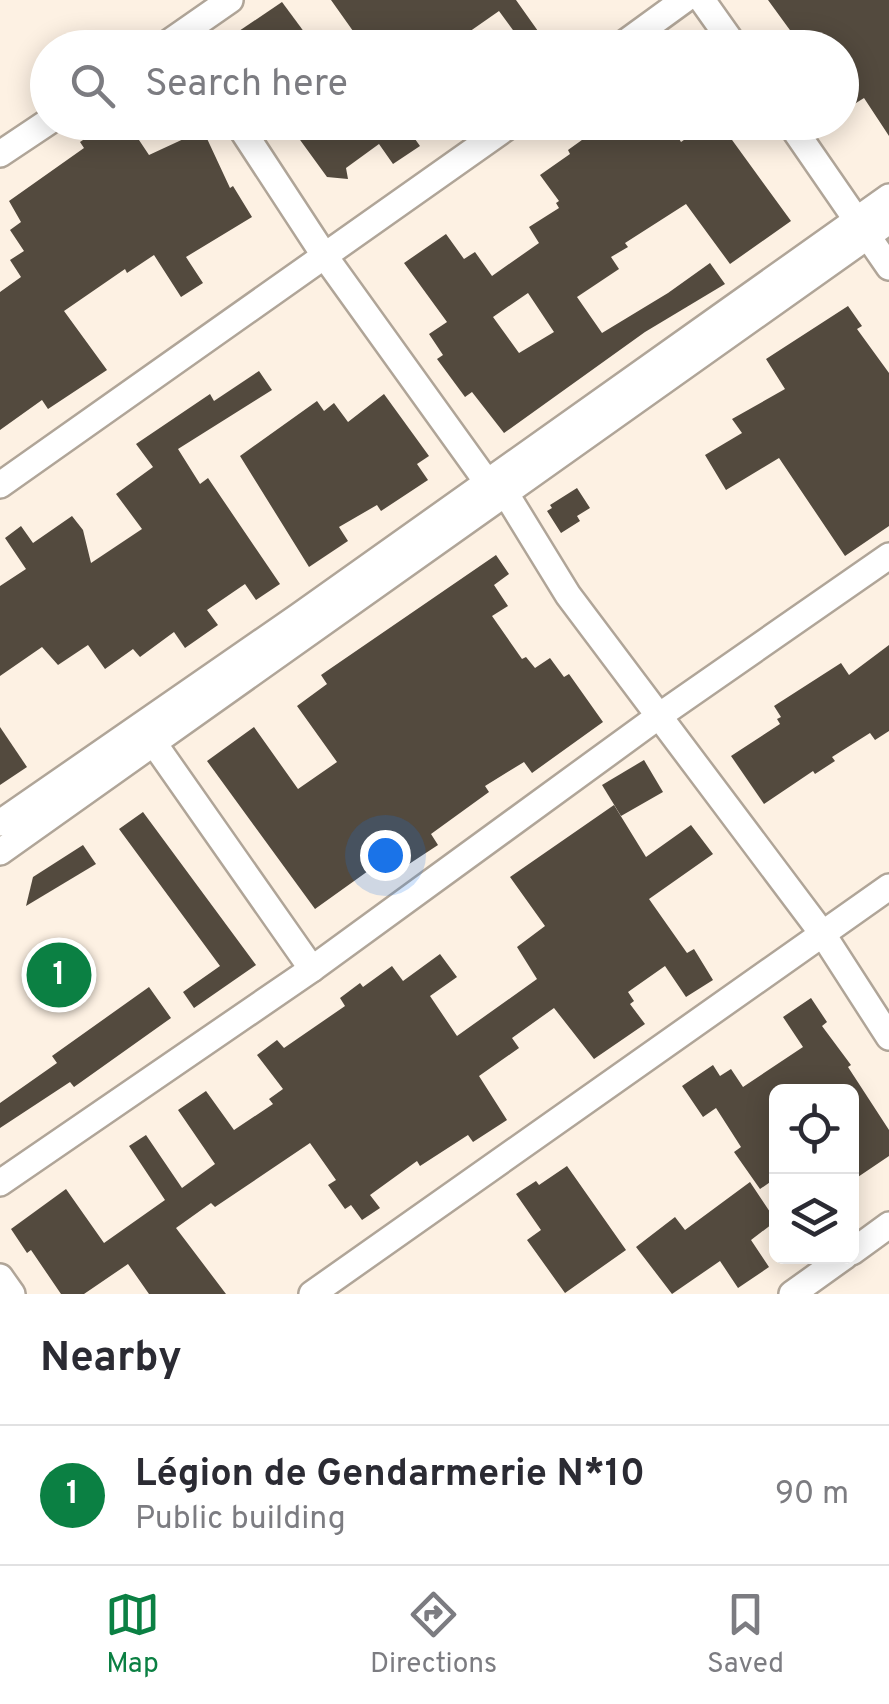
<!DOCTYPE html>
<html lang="en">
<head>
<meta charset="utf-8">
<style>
	body { margin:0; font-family:Overpass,sans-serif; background:#f2f2f3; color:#2b2b33 }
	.controls { position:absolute; right:30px; bottom:30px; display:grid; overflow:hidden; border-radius:15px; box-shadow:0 5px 25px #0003 }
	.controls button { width:90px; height:90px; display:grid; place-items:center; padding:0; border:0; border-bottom:2px solid #e1e1e2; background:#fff; color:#2b2b33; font:50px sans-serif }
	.you { position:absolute; left:385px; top:855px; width:35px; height:35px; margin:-25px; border:8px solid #fff; border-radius:50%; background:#1a73e8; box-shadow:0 0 0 15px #1a73e833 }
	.badge { display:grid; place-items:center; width:65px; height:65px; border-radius:50%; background:#0b8043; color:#fff; font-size:32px; font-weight:700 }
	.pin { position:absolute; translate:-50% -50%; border:5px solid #fff; box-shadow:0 2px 10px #0006 }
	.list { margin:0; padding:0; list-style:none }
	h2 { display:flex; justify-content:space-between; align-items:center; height:130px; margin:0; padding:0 40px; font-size:42px }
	h2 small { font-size:32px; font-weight:400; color:#7c7c81 }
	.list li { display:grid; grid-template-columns:65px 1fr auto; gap:30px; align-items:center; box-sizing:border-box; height:140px; padding:0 40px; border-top:2px solid #e1e1e2 }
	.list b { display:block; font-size:38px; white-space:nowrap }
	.list p { margin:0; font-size:32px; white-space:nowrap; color:#7c7c81 }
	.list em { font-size:32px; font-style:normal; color:#7c7c81 }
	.icon { flex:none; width:55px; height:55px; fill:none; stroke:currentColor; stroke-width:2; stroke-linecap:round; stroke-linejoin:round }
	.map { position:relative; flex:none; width:889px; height:1294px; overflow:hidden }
	.search { position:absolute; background:#fff; box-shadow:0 5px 25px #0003; left:30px; right:30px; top:30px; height:110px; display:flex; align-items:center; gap:25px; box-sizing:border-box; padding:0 35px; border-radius:55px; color:#7c7c81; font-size:38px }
	.sheet { height:270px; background:#fff }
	nav { display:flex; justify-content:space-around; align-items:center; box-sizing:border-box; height:140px; border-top:2px solid #e1e1e2; background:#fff; font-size:28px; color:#7c7c81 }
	nav a { display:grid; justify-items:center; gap:5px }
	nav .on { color:#0b8043 }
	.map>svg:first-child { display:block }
	.building { fill:#534a3e; fill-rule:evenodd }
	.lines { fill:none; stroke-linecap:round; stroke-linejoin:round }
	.minor-casing { stroke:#b0a598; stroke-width:30 }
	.minor { stroke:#fff; stroke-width:25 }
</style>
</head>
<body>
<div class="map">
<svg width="889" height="1294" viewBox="0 0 889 1294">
	<rect width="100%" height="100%" fill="#fdf1e3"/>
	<g class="building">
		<polygon points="331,0 516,0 550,48 526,48 499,11 446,48 329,48 353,31"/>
		<polygon points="768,0 889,0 889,136 864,98 848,108 842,97 842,48 803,48"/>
		<polygon points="282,2 316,48 219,48 239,31"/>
		<polygon points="110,122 127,122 149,155 203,130 230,188 233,186 252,217 186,257 203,283 181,297 154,255 127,273 125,269 64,311 107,370 48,409 42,400 0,430 0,292 21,277 10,260 24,251 10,230 21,222 9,201 84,148 80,142"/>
		<polygon points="287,122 409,122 405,125 420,146 393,164 379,144 346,168 348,179 327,177"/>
		<path d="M607 122H669L681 142 710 122H719L791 221 730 264 686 204 625 243 628 247 611 257 619 269 577 297 602 333 668 293 710 263 725 284 645 332 504 433 472 392 465 397 437 359 443 355 429 334 447 322 404 263 446 234 464 259 475 252 492 276 539 243 529 227 559 208 556 203 559 201 540 175 570 154 568 150ZM528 293 554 332 519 353 493 317Z"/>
		<polygon points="848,306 862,326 857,329 889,373 889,526 845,556 779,458 726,490 705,455 742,433 732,419 785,389 766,359"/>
		<polygon points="259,371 272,390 178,449 200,484 208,478 280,584 256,600 245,584 207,610 218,625 185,648 174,632 140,657 133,649 105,669 88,645 58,665 42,647 0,676 0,586 26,569 5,538 21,526 33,543 72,516 83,530 91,563 142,529 116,494 153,467 136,444 210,394 214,401"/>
		<polygon points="384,394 429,456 417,464 428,480 381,511 377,505 339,527 348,541 309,567 240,456 317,401 324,411 334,403 348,422"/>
		<polygon points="577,488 590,508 577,516 580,521 561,533 547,511 552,508 550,505"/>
		<polygon points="496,555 509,574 494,585 508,606 492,616 522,659 526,657 535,668 550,658 564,677 569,674 603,722 532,773 524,762 485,786 489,792 431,834 438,845 406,866 396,851 315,909 207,761 254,727 298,789 337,762 297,706 327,684 321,675"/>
		<polygon points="889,645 889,731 875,740 870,733 832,757 835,761 815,774 813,771 764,804 731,756 780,724 777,719 781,717 774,706 841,663 849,675"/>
		<polygon points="0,727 27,767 0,785"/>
		<polygon points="644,760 663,792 621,816 602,785"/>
		<polygon points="614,805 646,857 691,825 713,854 649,899 687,953 694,949 713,980 686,997 665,966 628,992 634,1001 630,1004 645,1024 594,1059 554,1008 512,1038 519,1048 479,1076 507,1120 473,1142 468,1135 420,1166 417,1161 370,1195 380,1208 362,1220 351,1205 345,1209 328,1185 336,1180 310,1143 215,1207 211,1203 176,1228 226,1294 149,1294 128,1264 84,1294 61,1294 31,1250 27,1253 11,1229 66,1189 104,1243 165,1200 129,1146 146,1135 182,1188 215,1164 178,1110 206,1091 234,1130 273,1104 269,1099 283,1089 257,1055 277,1040 284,1048 345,1006 340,998 360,983 363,987 392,966 403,981 440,954 457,977 430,996 457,1036 537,979 517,947 545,926 510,877"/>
		<polygon points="143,812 256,965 194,1008 183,992 220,966 119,829"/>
		<polygon points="83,845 96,864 26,906 33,877"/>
		<polygon points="149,987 171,1018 74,1087 70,1082 0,1128 0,1103 57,1063 52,1056"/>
		<polygon points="811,998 827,1022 822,1026 851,1065 848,1067 889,1130 889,1156 852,1181 852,1092 776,1092 776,1178 760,1189 734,1152 741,1147 716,1108 703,1117 682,1086 713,1065 720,1076 731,1069 743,1087 803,1047 783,1017"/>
		<polygon points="567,1166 626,1250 565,1293 527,1240 541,1230 516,1194 536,1181 539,1185"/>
		<polygon points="750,1182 776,1221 751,1240 769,1267 738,1288 720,1261 672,1294 636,1247 675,1217 685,1230"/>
	</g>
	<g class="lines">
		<defs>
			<g id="minor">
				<polyline points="702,0 736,48"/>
				<polyline points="161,48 230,0"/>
				<polyline points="618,48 684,0"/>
				<polyline points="237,122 326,258 487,482"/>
				<polyline points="789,122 889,267"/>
				<polyline points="0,154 48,122"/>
				<polyline points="0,485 514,122"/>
				<polyline points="506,494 568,595 822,933 889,1037"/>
				<polyline points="153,742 312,969"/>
				<polyline points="0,823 299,616 889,197"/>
				<polyline points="0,852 889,221"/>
				<polyline points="0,1183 312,969 659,716 889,556"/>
				<polyline points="852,1252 889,1225"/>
				<polyline points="0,1277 12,1294"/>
				<polyline points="312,1294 889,887"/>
				<polyline points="792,1294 845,1256"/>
			</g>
		</defs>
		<use href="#minor" class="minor-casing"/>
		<use href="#minor" class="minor"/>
	</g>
</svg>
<div class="controls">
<button><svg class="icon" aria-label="locate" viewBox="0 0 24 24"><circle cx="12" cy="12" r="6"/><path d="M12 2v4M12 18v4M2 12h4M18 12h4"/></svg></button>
<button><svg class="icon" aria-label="layers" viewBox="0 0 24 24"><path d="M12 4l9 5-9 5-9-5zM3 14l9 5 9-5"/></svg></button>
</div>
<div class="you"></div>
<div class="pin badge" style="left:59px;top:975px">1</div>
<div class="search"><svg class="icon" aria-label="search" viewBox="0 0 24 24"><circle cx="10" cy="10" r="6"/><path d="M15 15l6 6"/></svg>Search here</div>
</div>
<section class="sheet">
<h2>Nearby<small></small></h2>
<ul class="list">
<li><span class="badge">1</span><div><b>Légion de Gendarmerie N*10</b><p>Public building</p></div><em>90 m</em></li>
</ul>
</section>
<nav>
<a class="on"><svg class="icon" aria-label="map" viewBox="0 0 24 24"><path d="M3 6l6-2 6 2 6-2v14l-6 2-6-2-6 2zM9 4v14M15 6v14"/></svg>Map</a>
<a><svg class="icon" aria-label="directions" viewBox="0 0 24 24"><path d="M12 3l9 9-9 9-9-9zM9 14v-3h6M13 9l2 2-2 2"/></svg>Directions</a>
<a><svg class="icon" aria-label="saved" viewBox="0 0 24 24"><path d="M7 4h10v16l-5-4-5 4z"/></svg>Saved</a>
</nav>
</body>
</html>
